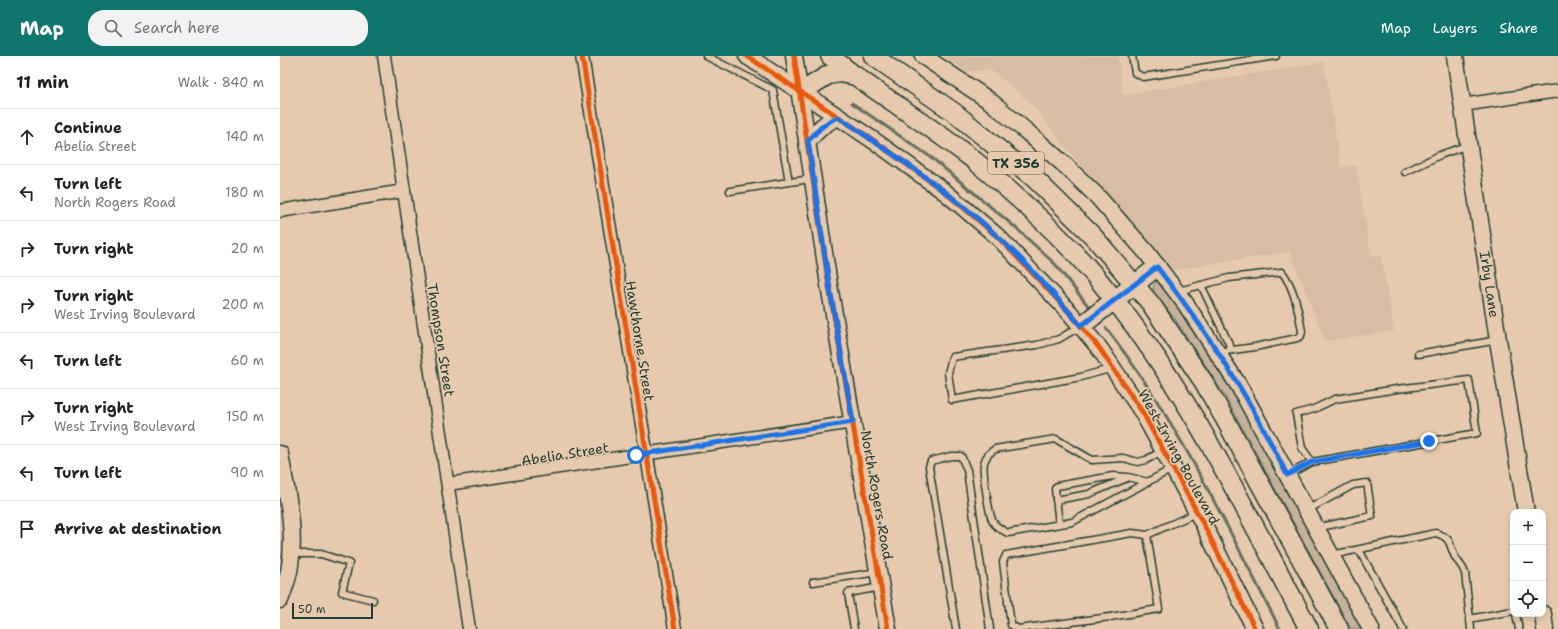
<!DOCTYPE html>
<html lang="en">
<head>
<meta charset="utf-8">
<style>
	body { margin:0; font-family:"Shantell Sans",sans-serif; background:#f2f2f2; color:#222 }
	.controls { position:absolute; right:12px; bottom:12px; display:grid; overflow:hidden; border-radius:8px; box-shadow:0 2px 6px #0003 }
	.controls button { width:36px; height:36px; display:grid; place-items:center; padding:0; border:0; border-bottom:1px solid #e0e0e0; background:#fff; color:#222; font:20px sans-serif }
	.scale { position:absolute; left:12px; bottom:10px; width:81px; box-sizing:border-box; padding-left:4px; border:2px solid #1f3d34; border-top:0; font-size:11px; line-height:14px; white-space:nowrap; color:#1f3d34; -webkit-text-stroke:3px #e7caae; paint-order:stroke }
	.stop { position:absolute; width:12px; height:12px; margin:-9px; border:3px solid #1a73e8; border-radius:50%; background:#fff }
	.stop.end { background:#1a73e8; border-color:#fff; box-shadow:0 1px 4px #0008 }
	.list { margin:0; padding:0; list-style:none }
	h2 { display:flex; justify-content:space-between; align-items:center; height:52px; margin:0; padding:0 16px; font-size:17px }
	h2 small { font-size:13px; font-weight:400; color:#767676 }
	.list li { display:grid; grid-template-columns:26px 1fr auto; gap:12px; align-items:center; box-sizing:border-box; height:56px; padding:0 16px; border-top:1px solid #e0e0e0 }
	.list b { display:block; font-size:15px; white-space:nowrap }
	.list p { margin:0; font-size:13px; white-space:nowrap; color:#767676 }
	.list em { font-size:13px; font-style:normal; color:#767676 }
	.icon { flex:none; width:22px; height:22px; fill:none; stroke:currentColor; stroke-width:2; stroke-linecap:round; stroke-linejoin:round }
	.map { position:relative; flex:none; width:1278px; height:573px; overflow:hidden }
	header { display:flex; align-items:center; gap:24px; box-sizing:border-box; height:56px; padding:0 20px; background:#0f766e; color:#fff }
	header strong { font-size:19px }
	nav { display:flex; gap:22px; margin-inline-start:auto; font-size:14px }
	.search { width:280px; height:36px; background:#f2f2f2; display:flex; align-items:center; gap:10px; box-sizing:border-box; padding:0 14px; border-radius:16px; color:#767676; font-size:15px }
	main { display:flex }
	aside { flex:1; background:#fff }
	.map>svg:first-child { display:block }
	.built { fill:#d6bda3 }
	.green { fill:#c6b29a; stroke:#727867 }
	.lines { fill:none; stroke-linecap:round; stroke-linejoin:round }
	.stream { stroke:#666f5f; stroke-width:3 }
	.lane-casing { stroke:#1f3d34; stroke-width:9 }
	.street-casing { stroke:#1f3d34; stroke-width:15 }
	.secondary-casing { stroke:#1f3d34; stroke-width:19 }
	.primary-casing { stroke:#1f3d34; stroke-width:21 }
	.lane { stroke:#e7caae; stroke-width:6 }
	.street { stroke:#e7caae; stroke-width:12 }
	.secondary { stroke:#e7caae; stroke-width:16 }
	.primary { stroke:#e7caae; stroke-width:18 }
	.cycleway-casing { stroke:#e7caae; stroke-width:8 }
	.cycleway { stroke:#e8590c; stroke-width:5 }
	.route { stroke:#1a73e8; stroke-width:5 }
	.labels { text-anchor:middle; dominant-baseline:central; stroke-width:3.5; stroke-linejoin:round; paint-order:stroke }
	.shield { fill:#e7caae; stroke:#5b6759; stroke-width:1 }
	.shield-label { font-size:13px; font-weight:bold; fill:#1f3d34 }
	.street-label { font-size:14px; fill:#1f3d34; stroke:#e7caae }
</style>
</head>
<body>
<header>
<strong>Map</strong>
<div class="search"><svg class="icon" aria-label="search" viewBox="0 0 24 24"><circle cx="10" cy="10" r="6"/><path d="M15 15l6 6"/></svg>Search here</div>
<nav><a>Map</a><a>Layers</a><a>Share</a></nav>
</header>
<main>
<aside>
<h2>11 min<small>Walk · 840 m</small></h2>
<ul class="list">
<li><svg class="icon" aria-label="ahead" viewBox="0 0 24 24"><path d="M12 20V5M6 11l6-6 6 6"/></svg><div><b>Continue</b><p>Abelia Street</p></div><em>140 m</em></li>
<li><svg class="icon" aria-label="left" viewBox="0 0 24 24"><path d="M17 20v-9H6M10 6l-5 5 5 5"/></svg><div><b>Turn left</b><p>North Rogers Road</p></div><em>180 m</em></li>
<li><svg class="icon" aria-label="right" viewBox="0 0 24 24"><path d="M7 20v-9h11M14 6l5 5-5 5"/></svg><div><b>Turn right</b></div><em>20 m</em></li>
<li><svg class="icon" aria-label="right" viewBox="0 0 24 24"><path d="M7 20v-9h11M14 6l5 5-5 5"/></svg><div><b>Turn right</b><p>West Irving Boulevard</p></div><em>200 m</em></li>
<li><svg class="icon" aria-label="left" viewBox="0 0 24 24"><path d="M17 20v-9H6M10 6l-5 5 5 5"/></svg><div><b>Turn left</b></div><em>60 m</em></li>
<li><svg class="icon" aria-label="right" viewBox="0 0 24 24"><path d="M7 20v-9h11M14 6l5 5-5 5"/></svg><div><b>Turn right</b><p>West Irving Boulevard</p></div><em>150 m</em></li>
<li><svg class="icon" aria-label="left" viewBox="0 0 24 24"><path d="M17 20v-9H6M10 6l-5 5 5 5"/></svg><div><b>Turn left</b></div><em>90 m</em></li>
<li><svg class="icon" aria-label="arrive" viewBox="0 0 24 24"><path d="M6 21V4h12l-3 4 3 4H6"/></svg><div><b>Arrive at destination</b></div></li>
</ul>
</aside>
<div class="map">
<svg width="1278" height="573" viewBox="0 0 1278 573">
	<rect width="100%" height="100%" fill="#e7caae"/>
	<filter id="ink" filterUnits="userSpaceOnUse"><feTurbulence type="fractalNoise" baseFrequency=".025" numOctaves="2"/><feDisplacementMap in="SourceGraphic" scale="8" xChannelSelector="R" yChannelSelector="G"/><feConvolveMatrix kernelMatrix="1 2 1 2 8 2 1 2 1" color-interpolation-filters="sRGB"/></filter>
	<g filter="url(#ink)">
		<polygon class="built" points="665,0 838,0 843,39 1044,6 1061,111 1076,109 1091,201 1101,199 1114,275 1045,285 1010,196 892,214 816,130 806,116 754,51 735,33 709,13 686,16"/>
		<polygon class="green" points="877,225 883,225 924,284 1086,573 1071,573 944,338 895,263 873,235 874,229"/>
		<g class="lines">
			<g class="stream">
				<polyline points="572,47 652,102 736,172 775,208 809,251"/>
				<path d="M826 272C897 363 947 471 1000 573"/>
			</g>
			<defs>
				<g id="lane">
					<polyline points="426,0 493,34 509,126 450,135"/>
					<polyline points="852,0 855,17 863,21 996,0"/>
					<polyline points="1125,116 1160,99 1188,89"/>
					<polyline points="509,126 531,123"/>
					<polyline points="921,229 952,294"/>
					<path d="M898 235 949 222 1002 216C1015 233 1018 254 1022 275L1021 280 1017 282 975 291 938 296"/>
					<polyline points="799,271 779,283 757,289 672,301 668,317 672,344 801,321 833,312"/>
					<polyline points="1138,298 1218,284"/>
					<path d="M882 395 866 404 858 406 843 402 812 404 776 383 715 393C709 397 706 400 704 407 702 414 709 459 713 466 717 472 722 474 728 477L792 466 892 413"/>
					<polyline points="1007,419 1032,406 1197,377 1189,324 1117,333 1055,343 1034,353 1016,358 1022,392 1032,406"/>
					<polyline points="776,444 809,438 847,422"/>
					<polyline points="1027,454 1073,429 1087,427 1092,460 1036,472"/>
					<polyline points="779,468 775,433 777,430 833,420 848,421 868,426"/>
					<polyline points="867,479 879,553 830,561 738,573 731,569 723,506 726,499 852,477 867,479 916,457"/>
					<polyline points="1079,494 1123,573"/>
					<polyline points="11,498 41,498 69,507 62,536 93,544"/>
					<path d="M1052 499 1156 477C1173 483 1168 487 1175 501 1178 507 1182 508 1185 517L1191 573"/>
					<polyline points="533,526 598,516"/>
					<polyline points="1236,558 1239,573"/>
					<polyline points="1189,563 1233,555"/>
					<polyline points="574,573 568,537 601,531"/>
					<polyline points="676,573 649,411 651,405 671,400 681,400 687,414 710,573"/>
				</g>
				<g id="street">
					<polyline points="104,0 189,573"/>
					<polyline points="302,0 395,573"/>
					<polyline points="1182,49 1278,35"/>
					<polyline points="0,155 124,135"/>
					<polyline points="168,428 573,366"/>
				</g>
				<g id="secondary">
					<polyline points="467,0 596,86 665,136 718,181 791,258 820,293 863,357 924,469 975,573"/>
					<polyline points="514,0 549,229 608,573"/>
					<polyline points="643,0 710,45 746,75 787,111 817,140 867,197 905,247 959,330 1091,573"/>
					<path id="s1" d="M1175 0 1218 284 1246 456"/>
					<path d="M528 85C537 75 545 66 558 61"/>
					<path d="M0 398C6 434 16 472 10 509 9 521 4 533 0 544"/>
					<polyline points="1263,558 1265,573"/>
				</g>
				<g id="primary">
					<path d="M550 0C559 7 567 14 577 21 616 49 657 75 695 105 739 142 784 182 821 227 907 331 965 454 1029 573"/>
					<polyline points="593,0 675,57 755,123 813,180 871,248 923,325 946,365 1059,573"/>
					<polyline points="521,36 548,19 560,17 576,20"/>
					<polyline points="801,270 877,211"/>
				</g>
			</defs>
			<use href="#lane" class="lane-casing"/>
			<use href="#street" class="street-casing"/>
			<use href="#secondary" class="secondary-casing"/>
			<use href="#primary" class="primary-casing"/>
			<use href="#lane" class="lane"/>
			<use href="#street" class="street"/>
			<use href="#secondary" class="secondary"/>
			<use href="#primary" class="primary"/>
			<defs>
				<g id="cycleway">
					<polyline points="302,0 395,573"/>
					<polyline points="467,0 596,86 665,136 718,181 791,258 820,293 863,357 924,469 975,573"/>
					<polyline points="514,0 549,229 608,573"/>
				</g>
			</defs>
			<use href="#cycleway" class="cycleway-casing"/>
			<use href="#cycleway" class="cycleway"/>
		</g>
	</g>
	<g class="lines" filter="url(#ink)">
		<path class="route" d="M356 399 573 366 549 228 528 85C537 75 545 66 558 61 613 98 670 135 718 181 748 208 775 239 801 270L877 211C907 249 934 288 959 330 977 359 992 389 1007 419L1032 406 1149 385"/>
	</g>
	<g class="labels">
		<rect class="shield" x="708" y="96" width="56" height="22" rx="3"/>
		<g class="shield-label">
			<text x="736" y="107">TX 356</text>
		</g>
		<g class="street-label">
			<text stroke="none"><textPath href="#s1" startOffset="231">Irby Lane</textPath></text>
			<text transform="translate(161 284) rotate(81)">Thompson Street</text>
			<text transform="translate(360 285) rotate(81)">Hawthorne Street</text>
			<text transform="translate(285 398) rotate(-9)">Abelia Street</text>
			<text transform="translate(899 401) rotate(61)">West Irving Boulevard</text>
			<text transform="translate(597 439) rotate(80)">North Rogers Road</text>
		</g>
	</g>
</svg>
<div class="controls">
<button>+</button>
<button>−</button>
<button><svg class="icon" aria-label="locate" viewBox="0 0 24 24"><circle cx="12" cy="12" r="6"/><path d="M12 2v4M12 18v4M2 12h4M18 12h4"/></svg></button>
</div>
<div class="scale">50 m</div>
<div class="stop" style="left:356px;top:399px"></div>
<div class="stop end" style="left:1149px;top:385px"></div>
</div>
</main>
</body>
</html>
